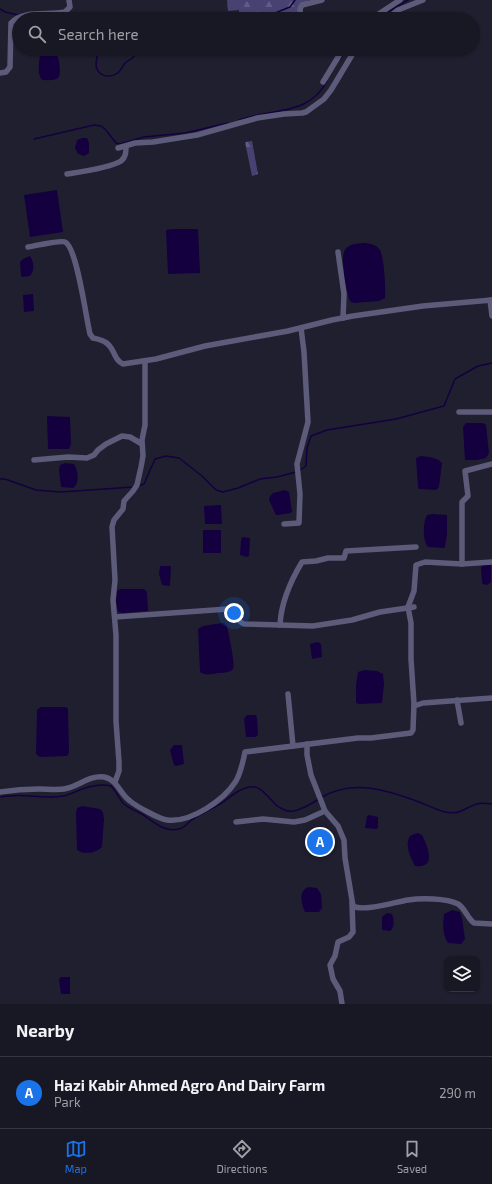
<!DOCTYPE html>
<html lang="en">
<head>
<meta charset="utf-8">
<style>
	body { margin:0; font-family:"Exo 2",sans-serif; background:#252431; color:#f1f3f6 }
	.controls { position:absolute; right:12px; bottom:12px; display:grid; overflow:hidden; border-radius:8px; box-shadow:0 1px 3px #0004 }
	.controls button { width:36px; height:36px; display:grid; place-items:center; padding:0; border:0; border-bottom:1px solid #363641; background:#181724; color:#f1f3f6; font:20px sans-serif }
	.you { position:absolute; left:234px; top:613px; width:14px; height:14px; margin:-10px; border:3px solid #fff; border-radius:50%; background:#1a73e8; box-shadow:0 0 0 6px #1a73e833 }
	.badge { display:grid; place-items:center; width:26px; height:26px; border-radius:50%; background:#1a73e8; color:#fff; font-size:13px; font-weight:700 }
	.pin { position:absolute; translate:-50% -50%; border:2px solid #fff; box-shadow:0 1px 4px #0006 }
	.list { margin:0; padding:0; list-style:none }
	h2 { display:flex; justify-content:space-between; align-items:center; height:52px; margin:0; padding:0 16px; font-size:17px }
	h2 small { font-size:13px; font-weight:400; color:#9f9fa6 }
	.list li { display:grid; grid-template-columns:26px 1fr auto; gap:12px; align-items:center; box-sizing:border-box; height:72px; padding:0 16px; border-top:1px solid #363641 }
	.list b { display:block; font-size:15px; white-space:nowrap }
	.list p { margin:0; font-size:13px; white-space:nowrap; color:#9f9fa6 }
	.list em { font-size:13px; font-style:normal; color:#9f9fa6 }
	.icon { flex:none; width:22px; height:22px; fill:none; stroke:currentColor; stroke-width:2; stroke-linecap:round; stroke-linejoin:round }
	.map { position:relative; flex:none; width:492px; height:1004px; overflow:hidden }
	.search { position:absolute; background:#181724; box-shadow:0 1px 3px #0004; left:12px; right:12px; top:12px; height:44px; display:flex; align-items:center; gap:10px; box-sizing:border-box; padding:0 14px; border-radius:22px; color:#9f9fa6; font-size:15px }
	.sheet { height:124px; background:#181724 }
	nav { display:flex; justify-content:space-around; align-items:center; box-sizing:border-box; height:56px; border-top:1px solid #363641; background:#181724; font-size:11px; color:#9f9fa6 }
	nav a { display:grid; justify-items:center; gap:2px }
	nav .on { color:#1a73e8 }
	.map>svg:first-child { display:block }
	.forest { fill:url(#forest-firs) }
	.water { fill:#14003f }
	.lines { fill:none; stroke-linecap:round; stroke-linejoin:round }
	.stream { stroke:#14003f; stroke-width:1.5 }
	.street { stroke:#5d5b7a; stroke-width:5.5 }
</style>
</head>
<body>
<div class="map">
<svg width="492" height="1004" viewBox="0 0 492 1004">
	<defs>
		<pattern id="forest-firs" width="22" height="20" patternUnits="userSpaceOnUse"><rect width="22" height="20" fill="#474272"/><path d="M5 1l3.5 6h-7zM16 11l3.5 6h-7z" fill="#615c86"/></pattern>
	</defs>
	<rect width="100%" height="100%" fill="#201f30"/>
	<g class="forest">
		<polygon points="227,0 308,0 308,2 302,7 303,19 239,19 239,10 228,11"/>
		<polygon points="252,141 258,174 252,176 245,142"/>
	</g>
	<g class="water">
		<path d="M51 49C54 50 55 50 56 53 59 56 62 75 58 78 55 81 46 80 42 80 36 73 40 60 40 52L41 50Z"/>
		<polygon points="82,138 87,138 89,143 89,153 84,156 78,154 75,148 77,140"/>
		<polygon points="57,190 63,232 30,237 24,195"/>
		<polygon points="172,229 198,229 200,273 168,274 166,230"/>
		<path d="M366 243C371 244 377 245 380 250 384 257 386 289 385 298L379 301 354 303 351 302 349 299 343 274 344 272C341 251 343 243 366 243Z"/>
		<path d="M30 256C34 262 35 270 30 276L23 277 21 276 20 262 23 259Z"/>
		<polygon points="33,294 34,311 24,312 23,295"/>
		<polygon points="47,416 70,417 71,444 69,449 48,449"/>
		<polygon points="466,423 483,423 486,425 489,453 486,458 477,460 465,460 463,427"/>
		<path d="M421 456C428 457 437 457 442 463L439 487 436 490 419 489 418 487 416 458Z"/>
		<path d="M65 463 74 464C78 470 80 484 73 488L61 487 59 470 60 465Z"/>
		<polygon points="285,490 289,492 292,511 291,513 278,515 276,515 269,500 270,496 273,493"/>
		<polygon points="221,505 222,524 205,524 204,506"/>
		<path d="M433 514 447 515V535L445 547 444 548 428 547C422 540 423 522 427 515Z"/>
		<rect x="203" y="530" width="18" height="23"/>
		<polygon points="242,537 250,538 249,556 247,557 240,555 241,540"/>
		<polygon points="483,565 490,565 491,566 491,582 487,585 483,584 482,582 481,567"/>
		<polygon points="160,566 171,566 170,586 162,585 159,574"/>
		<polygon points="120,589 144,589 147,592 148,611 123,613 118,612 116,602 117,591"/>
		<path d="M215 624 224 623 227 626C228 632 236 665 233 669 230 673 222 673 218 673 212 674 205 676 200 672L198 629 203 626Z"/>
		<polygon points="318,642 321,644 322,657 312,659 310,644"/>
		<polygon points="365,670 377,671 383,674 384,684 382,703 359,704 356,703 356,685 358,672"/>
		<polygon points="41,707 64,707 68,708 69,753 67,756 40,757 36,754 37,710"/>
		<polygon points="247,715 255,715 257,717 258,735 255,737 246,737 244,719"/>
		<polygon points="174,745 182,745 184,764 176,766 174,765 170,750"/>
		<path d="M82 806 100 809 103 812 104 819 102 847C96 853 84 855 77 850L76 813 77 808Z"/>
		<polygon points="369,815 378,817 378,828 376,829 365,828 367,816"/>
		<path d="M418 833 422 835C427 845 438 869 415 866 411 858 404 845 410 836L414 834Z"/>
		<path d="M309 887 317 888 321 894 322 908 319 912H305C301 903 298 890 309 887Z"/>
		<path d="M452 910 460 912 462 918 465 939 461 944 448 943C442 934 443 924 444 914Z"/>
		<path d="M387 913 392 914C394 919 395 928 390 931L382 930V917Z"/>
		<polygon points="61,977 70,977 70,994 61,994 59,979"/>
	</g>
	<g class="lines">
		<g class="stream">
			<polyline points="0,9 5,12 18,15"/>
			<polyline points="28,17 36,19"/>
			<polyline points="88,19 94,17 96,19"/>
			<polyline points="260,19 290,7 295,0"/>
			<polyline points="379,19 391,10 408,0"/>
			<path d="M98 49C98 54 96 60 96 65 97 76 109 79 118 73 121 70 123 66 125 63 128 60 133 59 135 55 136 53 135 51 134 49"/>
			<polyline points="340,59 347,49"/>
			<path d="M239 120C272 108 309 116 327 81"/>
			<polyline points="34,139 94,125 101,126 106,130 116,143 120,144 144,137 185,133 228,123"/>
			<polyline points="300,470 306,466 307,448 311,436 327,430 396,419 444,406 455,379 478,366 492,363"/>
			<polyline points="0,479 5,479 36,490 61,492 133,487"/>
			<polyline points="138,486 144,484 155,459 166,456 179,458 202,476 216,490 223,492 238,488 260,479 277,477 296,472"/>
			<path d="M1 797C22 792 43 800 63 796 67 796 71 793 75 792 86 787 98 783 111 786 116 791 119 798 123 803 128 808 136 811 142 814 153 821 164 833 179 829 184 828 186 825 189 822 194 817 212 809 220 804 230 798 237 789 249 787 267 783 272 814 294 811 303 809 311 804 319 799"/>
			<path d="M322 797C354 779 387 790 419 802 427 805 437 810 445 812 462 815 463 808 477 804 481 802 487 804 492 804"/>
		</g>
		<g class="street">
			<polyline points="301,19 300,9 302,5 322,0"/>
			<polyline points="371,19 400,0"/>
			<polyline points="387,19 398,10 423,0"/>
			<path d="M0 73 6 72 10 67 11 23C24 9 48 16 65 12L70 7 69 0"/>
			<polyline points="323,82 343,49"/>
			<polyline points="118,148 135,143 153,142 197,135 257,118 284,114 302,113 306,112 324,99 331,90 352,55 356,49"/>
			<path d="M67 174C80 172 110 168 121 161 126 157 126 152 126 146"/>
			<path d="M28 247C34 246 61 240 65 242 77 247 86 318 90 334L93 338C97 339 102 340 105 342 115 347 113 360 123 364L156 359 205 346 288 331 332 320 353 316 423 306 492 300"/>
			<polyline points="338,252 344,294 343,318"/>
			<polyline points="490,300 492,316"/>
			<polyline points="459,412 492,412"/>
			<polyline points="34,460 68,457 87,458 94,455 98,450 106,444 122,436 130,437 142,444"/>
			<polyline points="284,524 299,523 300,494 297,464 308,422 304,352 301,328"/>
			<polyline points="462,564 462,502 468,496 465,471 492,464"/>
			<path d="M115 617 228 609C237 612 236 621 244 624L313 626 352 620 380 612 414 607"/>
			<path d="M280 625C281 602 290 582 302 562L316 561 328 558H344L346 551 416 547"/>
			<polyline points="288,694 293,746"/>
			<polyline points="457,700 461,723"/>
			<polyline points="414,706 423,703 492,698"/>
			<path d="M307 744V755L311 775 325 811 338 826 344 840 345 858 353 906C364 912 395 902 408 900 421 898 446 898 458 904 465 908 467 918 474 923L492 924"/>
			<polyline points="115,782 119,771 119,762 116,721 116,635 113,600 115,580 112,527 114,520 123,509 124,501 133,491 137,485 141,467 143,456 142,440 145,425 145,361"/>
			<path d="M0 792C13 790 26 789 39 789 47 789 56 790 64 789 78 787 89 775 104 777 118 780 119 793 130 801 136 806 159 819 167 820 191 823 224 800 236 781 241 772 243 762 245 752L358 738H371L411 733 413 730 414 704 411 659V623L408 607 414 591 416 565 425 562 462 564 492 562"/>
			<polyline points="236,822 263,819 294,822 305,820 325,811"/>
			<polyline points="342,1004 340,991 333,979 330,965 335,956 338,942 349,937 353,932 352,903"/>
		</g>
	</g>
</svg>
<div class="controls">
<button><svg class="icon" aria-label="layers" viewBox="0 0 24 24"><path d="M12 4l9 5-9 5-9-5zM3 14l9 5 9-5"/></svg></button>
</div>
<div class="you"></div>
<div class="pin badge" style="left:320px;top:842px">A</div>
<div class="search"><svg class="icon" aria-label="search" viewBox="0 0 24 24"><circle cx="10" cy="10" r="6"/><path d="M15 15l6 6"/></svg>Search here</div>
</div>
<section class="sheet">
<h2>Nearby<small></small></h2>
<ul class="list">
<li><span class="badge">A</span><div><b>Hazi Kabir Ahmed Agro And Dairy Farm</b><p>Park</p></div><em>290 m</em></li>
</ul>
</section>
<nav>
<a class="on"><svg class="icon" aria-label="map" viewBox="0 0 24 24"><path d="M3 6l6-2 6 2 6-2v14l-6 2-6-2-6 2zM9 4v14M15 6v14"/></svg>Map</a>
<a><svg class="icon" aria-label="directions" viewBox="0 0 24 24"><path d="M12 3l9 9-9 9-9-9zM9 14v-3h6M13 9l2 2-2 2"/></svg>Directions</a>
<a><svg class="icon" aria-label="saved" viewBox="0 0 24 24"><path d="M7 4h10v16l-5-4-5 4z"/></svg>Saved</a>
</nav>
</body>
</html>
